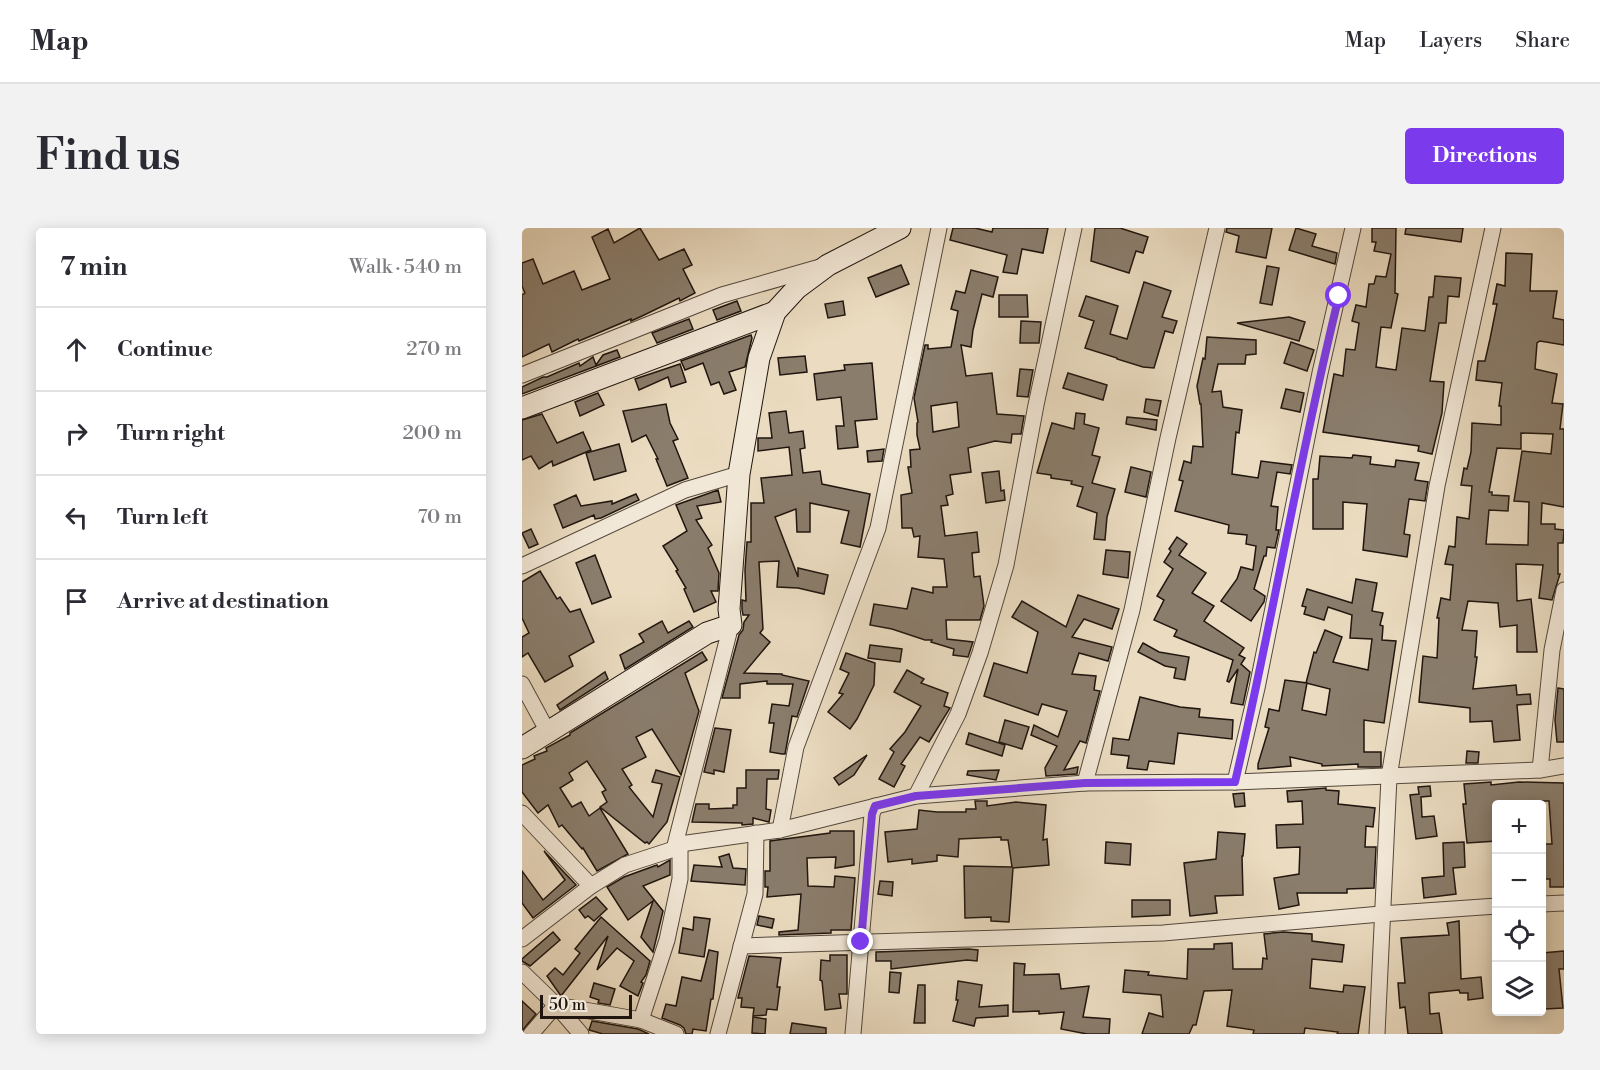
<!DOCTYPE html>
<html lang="en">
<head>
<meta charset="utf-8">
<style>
	body { margin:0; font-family:"Libre Bodoni",serif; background:#f2f2f3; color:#2b2b33 }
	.controls { position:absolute; right:18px; bottom:18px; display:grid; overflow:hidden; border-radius:6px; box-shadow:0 3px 15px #0003 }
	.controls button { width:54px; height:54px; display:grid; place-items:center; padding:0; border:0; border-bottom:2px solid #e1e1e2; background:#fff; color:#2b2b33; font:30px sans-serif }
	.scale { position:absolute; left:18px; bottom:15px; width:92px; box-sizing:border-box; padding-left:6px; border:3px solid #20160f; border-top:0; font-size:16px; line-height:21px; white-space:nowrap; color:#20160f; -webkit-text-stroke:4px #f2e8d7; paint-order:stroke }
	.stop { position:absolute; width:18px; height:18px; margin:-14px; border:4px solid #7c3aed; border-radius:50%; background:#fff }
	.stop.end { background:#7c3aed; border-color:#fff; box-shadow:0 2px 6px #0008 }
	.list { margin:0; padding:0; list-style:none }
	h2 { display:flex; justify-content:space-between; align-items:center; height:78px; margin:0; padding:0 24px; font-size:26px }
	h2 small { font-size:20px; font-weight:400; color:#7c7c81 }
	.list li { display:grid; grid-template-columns:39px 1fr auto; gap:18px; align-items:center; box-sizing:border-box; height:84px; padding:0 24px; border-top:2px solid #e1e1e2 }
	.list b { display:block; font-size:22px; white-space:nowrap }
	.list em { font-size:20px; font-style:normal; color:#7c7c81 }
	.icon { flex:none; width:33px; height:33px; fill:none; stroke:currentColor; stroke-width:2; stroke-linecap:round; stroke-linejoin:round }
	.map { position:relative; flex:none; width:1042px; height:806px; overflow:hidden; border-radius:6px }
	header { display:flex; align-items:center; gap:36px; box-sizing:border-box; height:84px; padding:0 30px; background:#fff; border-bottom:2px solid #e1e1e2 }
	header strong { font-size:28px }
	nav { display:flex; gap:33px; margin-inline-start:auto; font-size:21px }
	.intro { display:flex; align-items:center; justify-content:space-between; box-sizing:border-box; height:144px; padding:0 36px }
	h1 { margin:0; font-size:42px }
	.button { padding:15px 27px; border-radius:6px; background:#7c3aed; color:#fff; font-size:21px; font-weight:700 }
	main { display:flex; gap:36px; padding:0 36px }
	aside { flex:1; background:#fff; border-radius:6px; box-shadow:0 3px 15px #0003 }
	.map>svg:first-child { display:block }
	.building { fill:#8a7d6c; stroke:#20160f; stroke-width:1.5; fill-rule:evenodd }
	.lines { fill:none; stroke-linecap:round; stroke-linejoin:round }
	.street-casing { stroke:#53483c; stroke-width:17 }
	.secondary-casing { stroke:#20160f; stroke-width:23 }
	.street { stroke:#f2e8d7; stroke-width:15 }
	.secondary { stroke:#f2e8d7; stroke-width:21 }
	.route { stroke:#7c3aed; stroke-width:8 }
</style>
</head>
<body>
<header>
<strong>Map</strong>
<nav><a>Map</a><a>Layers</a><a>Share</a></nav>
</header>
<div class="intro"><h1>Find us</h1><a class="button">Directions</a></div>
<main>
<aside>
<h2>7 min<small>Walk · 540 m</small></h2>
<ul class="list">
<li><svg class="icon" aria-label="ahead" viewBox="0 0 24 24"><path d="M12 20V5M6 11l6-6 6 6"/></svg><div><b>Continue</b></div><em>270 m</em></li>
<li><svg class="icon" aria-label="right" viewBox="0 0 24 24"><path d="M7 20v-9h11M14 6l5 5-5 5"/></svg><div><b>Turn right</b></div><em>200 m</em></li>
<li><svg class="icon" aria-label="left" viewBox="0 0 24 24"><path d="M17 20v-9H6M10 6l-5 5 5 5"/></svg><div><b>Turn left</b></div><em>70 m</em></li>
<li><svg class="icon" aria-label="arrive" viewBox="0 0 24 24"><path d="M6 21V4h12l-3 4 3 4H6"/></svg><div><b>Arrive at destination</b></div></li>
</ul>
</aside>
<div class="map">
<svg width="1042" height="806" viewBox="0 0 1042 806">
	<rect width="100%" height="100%" fill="#ebdcc1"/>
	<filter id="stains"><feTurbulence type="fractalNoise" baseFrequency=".00333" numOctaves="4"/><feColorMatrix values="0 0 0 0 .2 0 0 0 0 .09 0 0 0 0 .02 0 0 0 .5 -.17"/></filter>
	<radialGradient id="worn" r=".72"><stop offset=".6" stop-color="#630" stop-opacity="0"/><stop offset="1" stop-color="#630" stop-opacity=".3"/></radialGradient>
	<g class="building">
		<polygon points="118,0 137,32 162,21 170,37 161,41 173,65 158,73 157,70 120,88 109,93 109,91 57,113 56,111 30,124 27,116 0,129 0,67 3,65 0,58 0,35 11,31 21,56 52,43 60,62 88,51 70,9 86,1 92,15"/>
		<polygon points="431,0 453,0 470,4 471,0 526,0 521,25 500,21 495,46 481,44 485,27 428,12"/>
		<polygon points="573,0 598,0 626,9 621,25 614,23 607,45 569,33"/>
		<polygon points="705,0 750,0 744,30 714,24 717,8 704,4"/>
		<polygon points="774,0 794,6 790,18 815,25 813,36 767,22"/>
		<polygon points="850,0 874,0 873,65 876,66 869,100 859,99 854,139 874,142 880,100 903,103 907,69 911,69 913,48 939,50 937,69 926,68 924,95 917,95 908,153 922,154 920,185 910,226 896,223 897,218 801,204 812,146 821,148 824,121 833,122 837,95 830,93 834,77 844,79 847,56 852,56 854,48 864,49 869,26 852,23 854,14 850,14"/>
		<polygon points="884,0 941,0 939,14 883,6"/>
		<path d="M984 25 1010 26 1008 63H1035L1031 90 1042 92V117L1018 113 1015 115 1013 141 1035 146 1030 175 1041 176 1038 201H1042V279L1020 275 1019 296H1033V301L1042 302 1041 315H1036V346H1038L1030 372 1017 370 1021 337 994 336 995 373 1009 371 1015 424H995V397L978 399 976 375 946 373 940 402 955 403 953 429H955L951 461 994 457 995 467 1008 466 1009 476 995 477 998 512 972 514 970 493 948 494V480L897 474 901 428 915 430 917 390H915L919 370 928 372 931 337 923 336 927 318 933 319 935 289 947 291 950 258 939 257 942 240 945 241 949 224 950 195 979 197V178H977L980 155 954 152 956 133H963L968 111 975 76H971L975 56 983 58ZM999 205 1031 206 1029 226 1000 223 992 273 1007 274 1006 317 964 316 967 282 986 283 987 268 970 267V264H967L975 220 999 221Z"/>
		<polygon points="379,37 387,56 354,69 346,50"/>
		<polygon points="745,38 757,40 750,77 738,75"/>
		<path d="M449 42 476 49 471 69 460 66 451 102 449 119 439 117 444 148 470 145 475 186 502 188 499 206H490L489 215 473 213 446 220 449 244 428 247 431 266 424 268 426 277 419 278 423 308 455 304 457 324 450 325 452 349 458 348 462 378 458 392H424L425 411 451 414 446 429 431 427 432 421 409 414 410 412H403L370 401 348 397 352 376 385 381 390 360 411 365V359H425L422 331 396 329 398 308 392 309 390 300H380L379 267 390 265 386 239H389L388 222 398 221 395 207V195L396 194 392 170 403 117H406V121L429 119 436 83 429 81 434 63 443 65ZM435 174 437 199 411 204 409 178Z"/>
		<polygon points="622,54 649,63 640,89 655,93 651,105 643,103 632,140 621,139 595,131 595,130 563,120 572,93 557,88 564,68 596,78 588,106 605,111"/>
		<polygon points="477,67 505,67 506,89 477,89"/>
		<polygon points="215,73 219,83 195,92 191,82"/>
		<polygon points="321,73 323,87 306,90 303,76"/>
		<polygon points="767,89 783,94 777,113 715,95"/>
		<polygon points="167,91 171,101 135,115 130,105"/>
		<polygon points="499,93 519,94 517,115 498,115"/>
		<polygon points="229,107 230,110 223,139 207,144 214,162 202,166 197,154 189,157 181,135 163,142 159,133"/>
		<polygon points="685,109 734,112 734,126 724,127 723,136 696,136 690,164 699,163 701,179 720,182 717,205 714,204 710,246 736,250 739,233 770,237 768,246 755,244 749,278 756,279 754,302 757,302 753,320 745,319 744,328 742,328 732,361 743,368 742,374 729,393 699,373 715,351 719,339 731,342 734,318 724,316 725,307 706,305 707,297 653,283 661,253 657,252 662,233 669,235 671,218 681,219 679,176 678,176 675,158 681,130 683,131"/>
		<polygon points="769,114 792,122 785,143 762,135"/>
		<polygon points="95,122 98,129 0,166 0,159 21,149 25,149 57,135 58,138 71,129 74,137 81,127"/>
		<polygon points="283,128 285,144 258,147 256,130"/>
		<polygon points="350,135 355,191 333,193 336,219 316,221 314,198 322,198 319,169 295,172 292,146 323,142 322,137"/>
		<polygon points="158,136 164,154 149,159 146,149 117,162 113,151"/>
		<polygon points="498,141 511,142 506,169 495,168"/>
		<polygon points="546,145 585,157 581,172 541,160"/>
		<polygon points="764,161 782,165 778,184 759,180"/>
		<polygon points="76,165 82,177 58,188 53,174"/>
		<polygon points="624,171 639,173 636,188 622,184"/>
		<polygon points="144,176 148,195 156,211 151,213 166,250 145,258 134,231 136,231 124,207 110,214 101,183"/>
		<polygon points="264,183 267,205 281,203 283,220 278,221 281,245 298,243 300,256 348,266 338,319 319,315 327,283 288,275 288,304 275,304 274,281 253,289 276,349 276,340 306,347 302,366 276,360 255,359 257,333 237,334 241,401 238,405 248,414 222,445 260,446 260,447 287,453 275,489 270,488 263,526 260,526 248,524 252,495 247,495 250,476 267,478 271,456 245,456 245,453 218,456 218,470 200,470 217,407 221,402 222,394 227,387 221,387 220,381 220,372 224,373 223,342 225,314 229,314 229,275 242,275 239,250 270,247 267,219 236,223 236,210 250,210 247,185"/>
		<polygon points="554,185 563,186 562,196 577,200 570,227 578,229 570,255 593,261 585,289 583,312 572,311 575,285 555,278 561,259 549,256 550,253 529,250 529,247 515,245 530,195 552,201"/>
		<polygon points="20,186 35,215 61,204 69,222 31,238 30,233 17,241 9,228 0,232 0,192"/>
		<polygon points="605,189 635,192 634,202 604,196"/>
		<polygon points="97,216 104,243 72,252 64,225"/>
		<polygon points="362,221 360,233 346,234 345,223"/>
		<polygon points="831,227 849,229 848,236 873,239 874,232 897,235 893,252 906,254 903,273 887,271 882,306 888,307 885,329 841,322 845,276 821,274 821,301 791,301 791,251 796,251 798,228 830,230"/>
		<polygon points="609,239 629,244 624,269 603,264"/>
		<polygon points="477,243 479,263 482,262 483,272 464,275 460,245"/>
		<polygon points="196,262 199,274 175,278 180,290 174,292 190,317 186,320 197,345 196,363 189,363 194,374 172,384 162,361 164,360 154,343 156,342 141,318 165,303 154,277"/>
		<polygon points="114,266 117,272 79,290 73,291 72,287 41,300 32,277 54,267 59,278 90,273 90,276"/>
		<polygon points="9,301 16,316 7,320 0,305"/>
		<polygon points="655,309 665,316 657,327 684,345 670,365 692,378 682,393 722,420 717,427 723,430 719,436 728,444 721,477 709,475 716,441 707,454 705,453 711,432 652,408 655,402 632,392 642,372 635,368 651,341 642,334 649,323 647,321"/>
		<polygon points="584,322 608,324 606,350 581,346"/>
		<polygon points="73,327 89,369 70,376 54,335"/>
		<polygon points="18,343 35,371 38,369 48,384 58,381 72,414 47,428 51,438 23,454 6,425 0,429 0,409 7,405 0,390 0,354"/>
		<polygon points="834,351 855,355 850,383 861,385 858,397 861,398 860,412 874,413 862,495 842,492 842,524 859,524 859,539 836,539 836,536 800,538 800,536 768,529 769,538 736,541 736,536 747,500 743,499 747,481 757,483 763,452 785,455 780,482 804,487 808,461 784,455 792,424 794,425 803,402 820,409 811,434 846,442 850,411 828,410 830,387 806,379 802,392 782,386 784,379 780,378 785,361 830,375"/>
		<polygon points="556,367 597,381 590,401 562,391 550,409 590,419 586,433 557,425 550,446 574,448 572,462 578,463 564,515 558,513 542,542 556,539 555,546 524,548 523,540 535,518 509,507 512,497 536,509 545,483 520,476 516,487 462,468 472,435 505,445 516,404 490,389 500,373 544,399"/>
		<polygon points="140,393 146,405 167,393 171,399 103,441 98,427 122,414 117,406"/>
		<polygon points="621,415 637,424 667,429 663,452 652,450 654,440 643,438 616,424"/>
		<polygon points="348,417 380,421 378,434 346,430"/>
		<polygon points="180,424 185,432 163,445 177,483 159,547 130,501 114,509 124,529 100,541 110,557 107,559 131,589 140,556 130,554 134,542 158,549 145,594 127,616 125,614 123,615 78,579 85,574 80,564 84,562 65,533 47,545 51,552 38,560 50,579 59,574 67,588 78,580 106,626 75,643 61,620 60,621 40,597 37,599 26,577 16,585 0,564 0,537 13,531 12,528 25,523 24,520 48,507 48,505"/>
		<polygon points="324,425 353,435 352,457 335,491 328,501 306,484 321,466 317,465 327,445 318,441"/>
		<polygon points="385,442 402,451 399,455 426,465 422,478 428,480 407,514 398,509 379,536 383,538 372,559 357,551 372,524 368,521 383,504 399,478 372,464"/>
		<polygon points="83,444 86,451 38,482 35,477"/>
		<polygon points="1036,460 1042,461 1042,514 1035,514 1033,492"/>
		<polygon points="618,469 658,479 678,481 677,489 711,492 710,511 656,505 652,536 627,533 625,542 605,540 607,528 589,526 591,510 607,512"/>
		<polygon points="483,492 507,499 500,521 477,514"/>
		<polygon points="193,500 209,502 202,544 192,542 192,546 182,544"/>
		<polygon points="447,505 483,517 480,528 444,516"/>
		<polygon points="945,523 957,524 956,535 944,535"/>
		<polygon points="345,527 332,547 317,557 312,550"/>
		<polygon points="224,542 257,542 256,551 245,551 244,581 249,582 247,594 231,590 231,596 220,597 220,595 170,594 174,576 187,576 187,581 211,580 211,577 215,577 215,560 224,560"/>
		<polygon points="477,542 474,552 445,547 446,543"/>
		<polygon points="969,554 969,557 997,554 1042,555 1042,659 1028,659 1028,651 1020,651 1020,616 1030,616 1027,573 998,573 999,576 975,576 975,613 945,615 941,576 944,576 942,556"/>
		<polygon points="908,558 909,568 899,569 900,589 912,588 915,608 894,611 888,567 897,566 896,559"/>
		<polygon points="804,560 804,562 817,563 816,576 853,580 851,599 844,598 843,619 854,619 852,660 825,661 825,665 775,665 777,677 757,681 752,650 777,646 778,619 755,620 754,597 781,596 780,573 766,574 765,563"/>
		<polygon points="722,565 723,578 713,579 711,566"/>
		<polygon points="453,573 465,573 465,578 494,574 524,577 521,612 525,611 527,637 491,640 487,694 469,693 469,689 443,690 442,638 490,639 486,612 479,612 479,609 437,611 436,629 415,627 415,633 390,636 390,631 366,634 363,604 395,601 397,582 415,584 444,584 444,581 454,581"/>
		<polygon points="308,603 332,603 332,637 313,640 314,629 285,630 286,658 312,659 313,648 333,650 329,702 309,702 309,705 257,707 257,704 276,702 279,666 245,669 246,659 243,659 243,643 248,643 248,613 308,605"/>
		<polygon points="696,604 723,606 721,628 720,628 721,667 693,668 695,685 668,688 662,635 694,631"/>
		<polygon points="584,614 609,616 608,637 583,635"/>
		<polygon points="942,614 943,639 931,640 934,666 902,670 900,650 922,648 921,615"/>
		<polygon points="22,623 54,657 11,690 0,675 0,643 21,672 43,652"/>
		<polygon points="207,626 211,640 224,641 223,657 169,653 172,637 200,639 197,629"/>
		<polygon points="148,632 148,647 121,658 141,683 131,724 119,709 131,673 106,692 85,659 102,649 135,637 136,639"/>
		<polygon points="358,653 371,654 370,668 356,666"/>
		<polygon points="74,669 85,681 72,693 66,688 63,690 57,682"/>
		<polygon points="610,672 648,672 648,687 610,689"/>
		<polygon points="237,688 252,691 250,700 235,697"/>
		<polygon points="79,689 128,733 124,747 119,754 121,755 116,768 98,758 112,733 95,720 75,742 86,708 39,768 25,748 33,740 41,747 58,725 53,721"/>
		<polygon points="172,689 188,691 182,729 157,725 161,700 171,702"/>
		<polygon points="937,693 939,751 959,749 961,770 946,772 946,765 938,765 937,762 907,765 908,786 917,785 920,806 886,806 883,779 878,780 876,755 883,755 879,710 927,707 925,695"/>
		<polygon points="31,704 38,712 8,738 0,733 0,731"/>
		<polygon points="761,704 790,706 790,713 822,717 820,734 790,731 788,760 821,764 822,757 843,759 836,806 815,806 816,804 783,800 782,806 731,806 732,802 705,798 710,762 682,763 674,797 671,797 667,806 620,806 627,785 641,789 639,767 601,764 603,742 627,744 626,747 665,751 666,721 692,721 692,716 710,715 711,741 740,741 741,730 745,731 742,706"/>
		<polygon points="447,721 456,722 455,733 445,732 369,741 369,733 354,733 354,724"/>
		<polygon points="187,722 196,724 191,771 189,771 184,803 171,801 170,806 164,806 162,800 158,797 140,790 144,776 154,778 160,749 179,753"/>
		<polygon points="1042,723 1042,741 1037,741 1041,780 1023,781 1020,750 1020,725"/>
		<polygon points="308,727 325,727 325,766 317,766 319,780 303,782 300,753 298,752 299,732 308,733"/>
		<polygon points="227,728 259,730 255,759 258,759 255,782 245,781 244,787 231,788 232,780 219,779 220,770 216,770"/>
		<polygon points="492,735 503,736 502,747 537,746 539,761 567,758 561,789 588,791 587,806 565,806 539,801 542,784 517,786 517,783 491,784"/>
		<polygon points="368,744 379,745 377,765 367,764"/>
		<polygon points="436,753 460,757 457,779 486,777 486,788 454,790 452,798 431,793 436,772 434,772"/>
		<polygon points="72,755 93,761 88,777 76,775 77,772 68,769"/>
		<polygon points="396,757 403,757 403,795 392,795"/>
		<polygon points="0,773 14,786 0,803"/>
		<polygon points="231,789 244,791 243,806 230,805"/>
		<polygon points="70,793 116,801 127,806 81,806 67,802"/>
		<polygon points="270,795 304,800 304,806 268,806"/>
	</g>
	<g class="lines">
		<defs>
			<g id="street">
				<polyline points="0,147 200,67 298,39"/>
				<polyline points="0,338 163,262 217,246"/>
				<polyline points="0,456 26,504"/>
				<polyline points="1018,542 1030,422 1042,362"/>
				<polyline points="713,554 735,460 798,145 831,0"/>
				<polyline points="563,555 610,382 646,210 695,0"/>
				<polyline points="394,568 436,486 458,425 484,337 514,177 552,0"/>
				<polyline points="0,585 69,658"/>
				<polyline points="258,602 274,519 356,300 417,0"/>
				<polyline points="152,621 209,397"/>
				<polyline points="1020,676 1042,675"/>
				<polyline points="0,711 69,658 103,637 152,621 158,616 258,602 394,568 563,555 713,554 1018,542 1042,538"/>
				<polyline points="219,718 641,705 859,686 975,678"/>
				<polyline points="0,744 34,777 59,806"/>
				<polyline points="119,792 145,712 158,651 158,616"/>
				<polyline points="9,806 34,777 119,792 154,806"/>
				<polyline points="196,806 233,666 234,605"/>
				<polyline points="331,806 350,586 353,578"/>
				<polyline points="855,806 867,549 915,258 971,0"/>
			</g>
			<g id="secondary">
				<polyline points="0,180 253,84"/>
				<polyline points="0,520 185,405 209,397 207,381 217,246 237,130 253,84 275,60 306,37 378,0"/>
			</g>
		</defs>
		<use href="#street" class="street-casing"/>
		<use href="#secondary" class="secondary-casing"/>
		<use href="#street" class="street"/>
		<use href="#secondary" class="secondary"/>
	</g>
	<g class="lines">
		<path class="route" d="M339 714 350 586 353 578 394 568 563 555 713 554C751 392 777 229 817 68"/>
	</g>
	<rect width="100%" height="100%" filter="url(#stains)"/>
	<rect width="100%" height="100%" fill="url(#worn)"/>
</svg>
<div class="controls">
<button>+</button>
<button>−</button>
<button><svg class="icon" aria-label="locate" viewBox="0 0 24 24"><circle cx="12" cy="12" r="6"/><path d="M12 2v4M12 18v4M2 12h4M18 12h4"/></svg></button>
<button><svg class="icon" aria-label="layers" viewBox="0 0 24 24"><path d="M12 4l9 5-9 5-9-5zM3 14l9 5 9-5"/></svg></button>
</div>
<div class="scale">50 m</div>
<div class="stop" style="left:817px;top:68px"></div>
<div class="stop end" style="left:339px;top:714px"></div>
</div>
</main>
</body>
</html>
